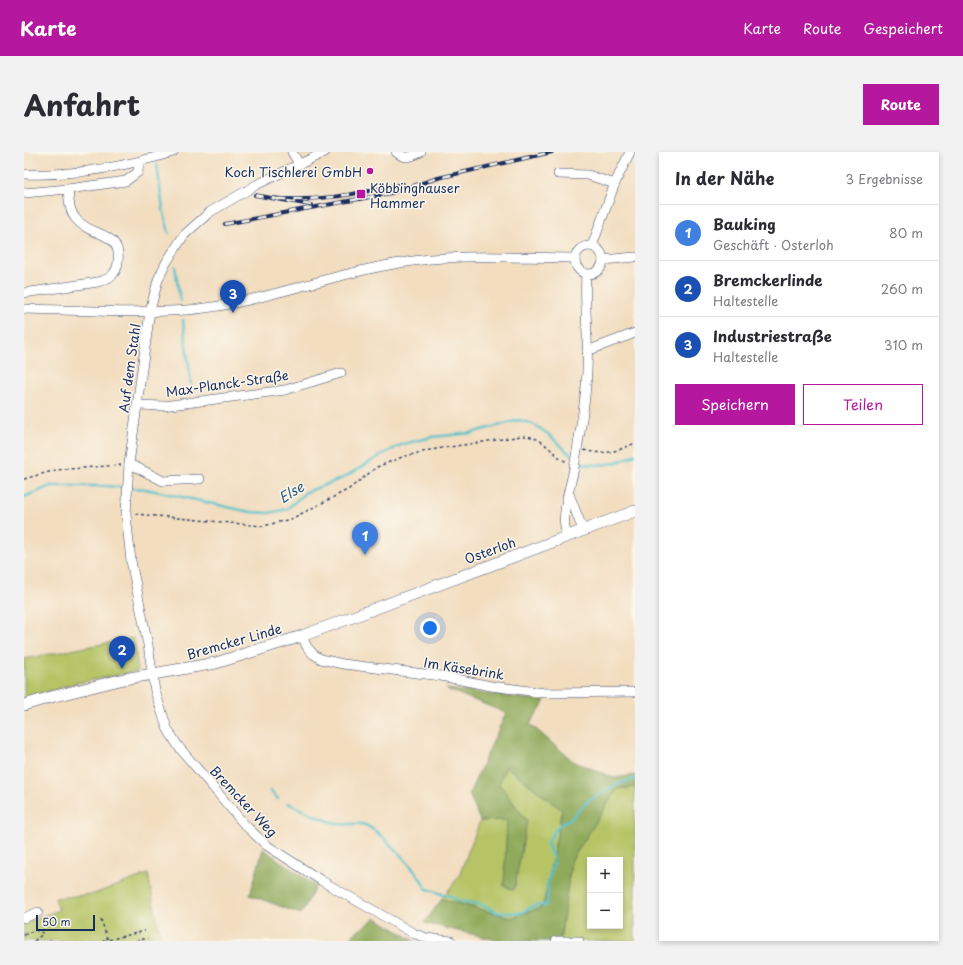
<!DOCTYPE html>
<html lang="de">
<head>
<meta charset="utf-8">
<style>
	body { margin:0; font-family:"Playpen Sans",sans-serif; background:#f2f2f3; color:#2b2b33 }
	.controls { position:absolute; right:12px; bottom:12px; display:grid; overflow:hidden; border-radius:0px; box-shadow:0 2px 6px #0003 }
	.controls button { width:36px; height:36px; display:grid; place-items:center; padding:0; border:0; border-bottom:1px solid #e1e1e2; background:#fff; color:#2b2b33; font:20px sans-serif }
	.scale { position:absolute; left:12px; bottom:10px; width:59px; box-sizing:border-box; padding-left:4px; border:2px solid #1b2f5e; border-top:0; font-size:11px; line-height:14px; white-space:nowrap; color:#1b2f5e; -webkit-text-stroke:3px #fbf7ec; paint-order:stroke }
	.you { position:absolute; left:406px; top:476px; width:14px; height:14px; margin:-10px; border:3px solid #fff; border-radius:50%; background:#1a73e8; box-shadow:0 0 0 6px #1a73e833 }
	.badge { display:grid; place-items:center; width:26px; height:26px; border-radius:50%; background:#b5179e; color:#fff; font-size:13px; font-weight:700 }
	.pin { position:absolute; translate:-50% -33px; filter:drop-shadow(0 1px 2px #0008) }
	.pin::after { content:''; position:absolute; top:21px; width:14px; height:12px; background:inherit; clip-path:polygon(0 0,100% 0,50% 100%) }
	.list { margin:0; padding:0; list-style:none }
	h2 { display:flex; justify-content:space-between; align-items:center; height:52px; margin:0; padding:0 16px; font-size:17px }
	h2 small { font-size:13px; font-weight:400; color:#7c7c81 }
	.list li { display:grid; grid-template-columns:26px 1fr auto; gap:12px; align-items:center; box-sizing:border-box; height:56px; padding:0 16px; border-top:1px solid #e1e1e2 }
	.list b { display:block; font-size:15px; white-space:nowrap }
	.list p { margin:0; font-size:13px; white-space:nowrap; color:#7c7c81 }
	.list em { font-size:13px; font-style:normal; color:#7c7c81 }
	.actions { display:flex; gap:8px; padding:12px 16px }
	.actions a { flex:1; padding:9px 0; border:1px solid #b5179e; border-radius:0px; text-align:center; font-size:14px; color:#b5179e }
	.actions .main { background:#b5179e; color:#fff }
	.map { position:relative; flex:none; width:611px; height:789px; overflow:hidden; border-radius:0px }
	header { display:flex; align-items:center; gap:24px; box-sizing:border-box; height:56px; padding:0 20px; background:#b5179e; color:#fff }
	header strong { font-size:19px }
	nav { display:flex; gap:22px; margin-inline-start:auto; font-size:14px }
	.intro { display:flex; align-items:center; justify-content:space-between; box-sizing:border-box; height:96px; padding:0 24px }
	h1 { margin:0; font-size:28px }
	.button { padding:10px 18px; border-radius:0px; background:#b5179e; color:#fff; font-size:14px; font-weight:700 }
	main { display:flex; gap:24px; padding:0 24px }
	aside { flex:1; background:#fff; border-radius:0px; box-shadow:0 2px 6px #0003 }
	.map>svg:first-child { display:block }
	.green { fill:#b6c466; stroke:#687a62; fill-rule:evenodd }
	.forest { fill:#90aa5b; stroke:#566c5c }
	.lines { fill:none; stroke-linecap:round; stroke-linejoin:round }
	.stream { stroke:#54c1cb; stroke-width:2.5 }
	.minor-casing { stroke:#3b496d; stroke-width:10 }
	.major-casing { stroke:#3b496d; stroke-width:12 }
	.path { stroke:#3b496d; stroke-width:1.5; stroke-dasharray:3 3; stroke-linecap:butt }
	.minor { stroke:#fff; stroke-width:9 }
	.major { stroke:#fff; stroke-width:11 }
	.rail-casing { stroke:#1b2f5e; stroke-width:4 }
	.rail { stroke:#fbf7ec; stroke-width:2.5; stroke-dasharray:8; stroke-linecap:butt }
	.poi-dot { fill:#b5179e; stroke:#fbf7ec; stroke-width:1.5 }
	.labels { text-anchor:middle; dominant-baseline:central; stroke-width:3; stroke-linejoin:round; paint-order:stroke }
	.poi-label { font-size:13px; fill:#1b2f5e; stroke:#fbf7ec; text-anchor:end }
	.street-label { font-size:13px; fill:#1b2f5e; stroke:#fbf7ec }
	.water-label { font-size:14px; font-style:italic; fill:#2c5b7f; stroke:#fbf7ec }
</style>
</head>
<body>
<header>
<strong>Karte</strong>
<nav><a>Karte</a><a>Route</a><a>Gespeichert</a></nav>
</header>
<div class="intro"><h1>Anfahrt</h1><a class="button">Route</a></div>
<main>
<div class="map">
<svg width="611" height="789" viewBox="0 0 611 789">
	<rect width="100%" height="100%" fill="#fbf7ec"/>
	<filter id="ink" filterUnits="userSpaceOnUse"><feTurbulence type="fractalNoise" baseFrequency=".025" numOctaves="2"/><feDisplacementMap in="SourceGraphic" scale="8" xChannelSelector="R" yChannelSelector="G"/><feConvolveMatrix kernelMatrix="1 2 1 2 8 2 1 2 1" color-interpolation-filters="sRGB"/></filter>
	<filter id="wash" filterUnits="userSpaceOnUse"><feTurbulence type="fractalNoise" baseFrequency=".012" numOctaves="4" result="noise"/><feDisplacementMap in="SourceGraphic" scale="16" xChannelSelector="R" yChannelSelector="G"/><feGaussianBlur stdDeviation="0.9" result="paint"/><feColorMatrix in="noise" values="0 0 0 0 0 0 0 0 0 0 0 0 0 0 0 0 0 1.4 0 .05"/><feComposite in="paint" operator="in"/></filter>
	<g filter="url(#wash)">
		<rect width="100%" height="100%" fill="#f2ddbf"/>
		<g class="green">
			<polygon points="110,486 114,519 48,532 0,547 0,507"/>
			<polygon points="482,614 538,658 519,755 488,766 418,747 435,724 456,669 484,667 480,734 503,669 475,632"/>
			<path d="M611 635V789H536L547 709 593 637ZM566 708H596V774H566Z"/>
			<polygon points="124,722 137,789 0,789 0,771 35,758 31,746 70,742"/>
		</g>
		<g class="forest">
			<polygon points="422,537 521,549 506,572 549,609 590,626 611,623 611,635 593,637 547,709 536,789 477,789 400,771 418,747 487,766 519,755 538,658 482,614 475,632 503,669 490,738 480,734 483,668 456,669 445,642 482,561"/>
			<polygon points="239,697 292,734 277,762 226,743"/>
			<polygon points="351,766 352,766 391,789 325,789 330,782"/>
		</g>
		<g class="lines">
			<g class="stream">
				<polyline points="133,13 139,57 145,81"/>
				<polyline points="151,114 156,149"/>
				<polyline points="159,168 167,232"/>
				<path d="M557 311C577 316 593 311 611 303"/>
				<polyline points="0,345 27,334 83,334 122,337 226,360 245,361 263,357 282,340 319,326 363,300 379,292 408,285 447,281 495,268 509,272 524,282 547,303"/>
				<polyline points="246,639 254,647"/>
				<path d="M264 651C281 659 298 668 316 672 325 673 333 670 341 673 355 678 397 722 401 736L420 743 427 744 435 749 455 752 473 760 484 761H496L513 753 521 754 523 751 524 730 530 709 523 691 534 674 547 666 565 648 582 639 591 633 611 627"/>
			</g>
		</g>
	</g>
	<g filter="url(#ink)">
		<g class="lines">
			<defs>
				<g id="minor">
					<polyline points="268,0 275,12"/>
					<polyline points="301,0 234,32 186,60 160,83 142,111 134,128 126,159 105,312 102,362 107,409 124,493 131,539 143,576 154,594 220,672 242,693 298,729 389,781 402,786 427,789"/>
					<path d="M372 0C381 8 387 5 397 0"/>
					<path d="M0 22C51 24 100 15 149 0"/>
					<polyline points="534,22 564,23 591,32"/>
					<polyline points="0,41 44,37 102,29 114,20 115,10"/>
					<polyline points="568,94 591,31 606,0"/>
					<circle cx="565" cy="108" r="14"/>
					<polyline points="579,108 611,105"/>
					<path d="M0 141 74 130C84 127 93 123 94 110 98 78 66 85 52 67 45 59 45 48 44 37"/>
					<path d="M0 157C54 158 109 162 163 158 236 152 304 122 376 111 434 101 492 106 551 106"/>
					<polyline points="563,199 611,181"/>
					<polyline points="114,253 139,254 261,238 317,221"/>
					<polyline points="105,313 112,315 139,329 176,327"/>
					<polyline points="545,342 559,378"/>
					<path d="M543 384C535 361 548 333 551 310 556 280 562 249 563 219 565 187 560 154 562 122"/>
					<polyline points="278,484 283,495 289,502 297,507 319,512 417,524 467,534 521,541 611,540"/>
					<polyline points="0,766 14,760"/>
					<polyline points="532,789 555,789"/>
				</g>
				<polyline id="major" points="0,553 27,545 100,527 192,511 278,484 611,359"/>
			</defs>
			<use href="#minor" class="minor-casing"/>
			<use href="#major" class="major-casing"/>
			<g class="path">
				<path d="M560 298C579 304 594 299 611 291"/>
				<polyline points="0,327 32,318 97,313"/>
				<path d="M111 362 239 374 267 367 325 337 353 315 378 305 406 298 498 284C521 284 525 301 543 310"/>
				<polyline points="77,767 84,789"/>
				<polyline points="0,783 11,778 22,782"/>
				<polyline points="10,789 20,781"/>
				<polyline points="26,789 27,788"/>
				<polyline points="79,789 121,779"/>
				<polyline points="112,789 124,786"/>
			</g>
			<use href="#minor" class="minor"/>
			<use href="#major" class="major"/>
			<defs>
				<g id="rail">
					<polyline points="231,43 247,46"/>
					<path d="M287 53 247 46C292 51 335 41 379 32"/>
					<polyline points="201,72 367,41 414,26 528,0"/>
				</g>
			</defs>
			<use href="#rail" class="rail-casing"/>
			<use href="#rail" class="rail"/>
		</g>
	</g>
	<g class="poi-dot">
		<circle cx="346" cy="19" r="4"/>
		<rect x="332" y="37" width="10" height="10" rx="2"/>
	</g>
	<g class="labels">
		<g class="poi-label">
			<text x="338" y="19">Koch Tischlerei GmbH</text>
			<text x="346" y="35" text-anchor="start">Köbbinghauser<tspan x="346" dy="15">Hammer</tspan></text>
		</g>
		<g class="street-label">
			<text transform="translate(105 216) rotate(-82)">Auf dem Stahl</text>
			<text transform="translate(203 231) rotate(-8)">Max-Planck-Straße</text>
			<text transform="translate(466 398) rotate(-20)">Osterloh</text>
			<text transform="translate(210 489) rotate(-16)">Bremcker Linde</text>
			<text transform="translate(440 516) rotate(9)">Im Käsebrink</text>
			<text transform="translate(220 649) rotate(47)">Bremcker Weg</text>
		</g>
		<g class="water-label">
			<text transform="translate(267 340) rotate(-32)">Else</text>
		</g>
	</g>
</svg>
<div class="controls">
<button>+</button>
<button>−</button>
</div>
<div class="scale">50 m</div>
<div class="you"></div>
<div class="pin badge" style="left:341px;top:403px;background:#3f7fe0">1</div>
<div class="pin badge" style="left:98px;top:517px;background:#1a4fb4">2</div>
<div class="pin badge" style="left:209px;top:161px;background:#1a4fb4">3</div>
</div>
<aside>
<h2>In der Nähe<small>3 Ergebnisse</small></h2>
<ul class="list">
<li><span class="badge" style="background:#3f7fe0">1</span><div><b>Bauking</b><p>Geschäft · Osterloh</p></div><em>80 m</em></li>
<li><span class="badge" style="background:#1a4fb4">2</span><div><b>Bremckerlinde</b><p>Haltestelle</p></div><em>260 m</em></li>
<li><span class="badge" style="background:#1a4fb4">3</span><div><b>Industriestraße</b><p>Haltestelle</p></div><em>310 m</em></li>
</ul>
<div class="actions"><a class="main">Speichern</a><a>Teilen</a></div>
</aside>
</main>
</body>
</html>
